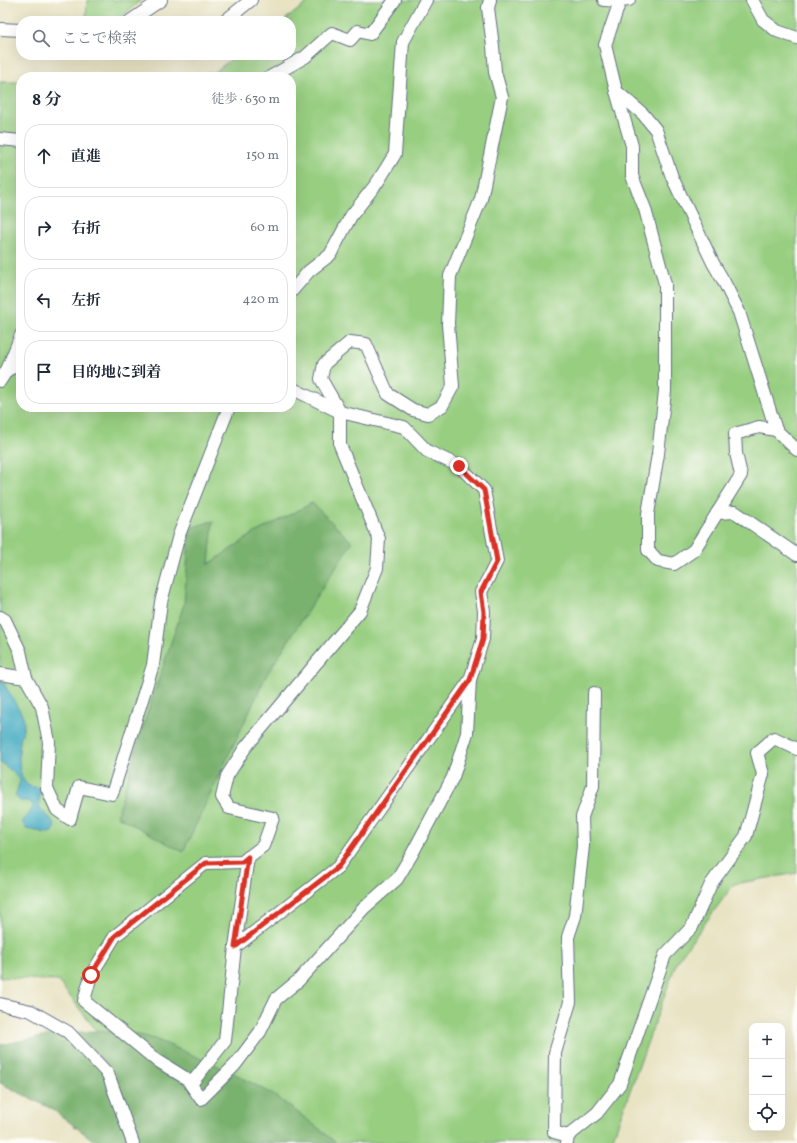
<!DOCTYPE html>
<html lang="ja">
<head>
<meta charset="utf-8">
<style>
	body { margin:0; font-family:Vollkorn,"Noto Serif JP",serif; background:#f6f6f7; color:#1f2937 }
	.controls { position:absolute; right:12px; bottom:12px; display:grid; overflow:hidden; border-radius:8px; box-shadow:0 4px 16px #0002 }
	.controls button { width:36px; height:36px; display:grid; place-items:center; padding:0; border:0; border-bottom:1px solid #e0e1e3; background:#fff; color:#1f2937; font:20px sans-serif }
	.stop { position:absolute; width:12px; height:12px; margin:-9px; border:3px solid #d93025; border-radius:50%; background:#fff }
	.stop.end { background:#d93025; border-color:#fff; box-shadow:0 1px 4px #0008 }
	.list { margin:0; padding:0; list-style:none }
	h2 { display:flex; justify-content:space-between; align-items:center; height:52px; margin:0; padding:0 16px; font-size:17px }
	h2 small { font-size:13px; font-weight:400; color:#747a83 }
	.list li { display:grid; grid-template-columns:26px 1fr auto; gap:12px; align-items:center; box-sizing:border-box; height:64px; margin:0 8px 8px; padding:0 8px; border:1px solid #e0e1e3; border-radius:16px }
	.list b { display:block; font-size:15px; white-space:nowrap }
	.list em { font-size:13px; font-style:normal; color:#747a83 }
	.icon { flex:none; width:22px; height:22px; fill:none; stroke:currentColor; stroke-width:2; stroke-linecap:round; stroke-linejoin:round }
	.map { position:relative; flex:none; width:797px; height:1143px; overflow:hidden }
	.search { position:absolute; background:#fff; box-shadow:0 4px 16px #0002; left:16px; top:16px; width:280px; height:44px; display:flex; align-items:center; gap:10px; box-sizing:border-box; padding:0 14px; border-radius:16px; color:#747a83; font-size:15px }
	.panel { position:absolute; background:#fff; box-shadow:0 4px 16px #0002; left:16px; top:72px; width:280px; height:340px; border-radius:16px }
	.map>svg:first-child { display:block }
	.green { fill:#97ce80; stroke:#597e6f }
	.forest { fill:#79b16e; stroke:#4a7066 }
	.water { fill:#42abc1; stroke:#2e6d90 }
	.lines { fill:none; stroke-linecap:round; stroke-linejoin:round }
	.minor-casing { stroke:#636e81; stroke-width:14 }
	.minor { stroke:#fff; stroke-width:12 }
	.route { stroke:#d93025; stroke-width:5 }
</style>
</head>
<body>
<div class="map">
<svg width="797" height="1143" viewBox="0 0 797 1143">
	<rect width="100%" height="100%" fill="#fdfcf7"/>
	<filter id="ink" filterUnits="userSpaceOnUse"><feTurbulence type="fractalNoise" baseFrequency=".025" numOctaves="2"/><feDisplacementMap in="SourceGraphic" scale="8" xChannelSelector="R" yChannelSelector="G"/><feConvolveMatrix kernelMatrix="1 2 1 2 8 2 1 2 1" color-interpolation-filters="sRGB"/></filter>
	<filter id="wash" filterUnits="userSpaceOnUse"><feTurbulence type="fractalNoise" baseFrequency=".012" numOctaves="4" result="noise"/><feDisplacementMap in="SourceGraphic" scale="16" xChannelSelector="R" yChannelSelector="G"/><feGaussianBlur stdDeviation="0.9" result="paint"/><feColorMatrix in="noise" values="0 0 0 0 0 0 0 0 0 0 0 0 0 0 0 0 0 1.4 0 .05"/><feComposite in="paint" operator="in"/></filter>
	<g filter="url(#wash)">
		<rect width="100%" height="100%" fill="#e8e3c3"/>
		<g class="green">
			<polygon points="87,0 141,0 117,21 86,21"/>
			<polygon points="311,0 797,0 797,873 734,884 677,961 611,1143 172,1143 172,1128 58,981 0,977 0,82 21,82 21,407 291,407 291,77 148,77 213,73 237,55 291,55 291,21 283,21"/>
		</g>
		<g class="forest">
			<polygon points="312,503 352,542 267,674 183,852 117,816 142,729 184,604 190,528 213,521 209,564 253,534"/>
			<polygon points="93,1031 130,1033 155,1039 232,1072 277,1097 321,1130 336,1143 97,1143 52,1109 0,1083 0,1045 56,1034"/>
		</g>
		<path class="water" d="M0 680 3 682 23 716C26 727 21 733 20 743 18 753 18 779 28 785 31 787 36 787 40 788 42 795 36 801 41 809 47 818 58 820 53 832L47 833 26 829 22 822 33 808V804L28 801H20L15 796 20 781C14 774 8 766 0 763Z"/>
	</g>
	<g filter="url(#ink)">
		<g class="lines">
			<defs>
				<g id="minor">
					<polyline points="604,0 620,1"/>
					<polyline points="629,0 620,1 605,45 616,91 643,114 656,130 672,177 713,263 723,280 739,312 776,430 797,450"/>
					<polyline points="752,0 763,20 777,31 797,38"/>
					<polyline points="130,21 161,0"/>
					<polyline points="225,21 251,0"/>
					<polyline points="0,29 21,30"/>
					<polyline points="270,77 305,57 332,33 350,40 358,31 370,34 395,0"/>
					<polyline points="616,91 632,146 632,176 645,209 665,284 665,391 658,454 648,514 648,550 658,561 674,564 694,550 741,475 736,453 735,434 759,427 776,430"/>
					<polyline points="0,139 21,141"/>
					<polyline points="291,292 309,271 330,255 351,216 377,183 395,154 403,42 426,0"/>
					<polyline points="21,335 7,370 21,364"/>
					<polyline points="0,381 7,370"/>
					<polyline points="291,386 293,389 340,412 404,427 427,451 459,466 484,490 497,561 481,592 484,611 483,639 470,680 467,733 453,777 412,854 397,879 364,908 299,980 276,999 260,1032 235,1065 201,1099 187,1079 155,1059 84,1001 91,975 115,936 206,863 242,862 263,846 273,818 229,808 222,797 227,776 245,748 360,611 377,568 379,539 340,445 340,412 321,379 324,364 350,342 366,344 388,394 413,410 428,414 442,406 453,386 448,324 450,276 481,199 502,97 495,72 493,46 488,8 490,0"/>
					<polyline points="717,513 735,512 797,555"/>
					<polyline points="0,617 5,620 20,651 26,678 42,707 49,742 47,788 57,810 70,819 79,787 112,794 153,665 161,602 179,535 229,407"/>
					<polyline points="0,674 26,678"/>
					<polyline points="235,947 248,857"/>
					<polyline points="0,1004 31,1011 68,1032 108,1074 133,1143"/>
					<polyline points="191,1084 225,1041 235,947 338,867 470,680"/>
					<polyline points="568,1136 554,1132 555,1053 570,1002 568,937 575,916 583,846 582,817 593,786 594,693"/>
					<polyline points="567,1143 568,1136 597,1113 620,1084 665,955 692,927 711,884 746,836 763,774 757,753 774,738 797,749"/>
				</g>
			</defs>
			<use href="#minor" class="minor-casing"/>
			<use href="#minor" class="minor"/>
		</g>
	</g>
	<g class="lines" filter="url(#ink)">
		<polyline class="route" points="91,975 115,936 206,863 242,862 248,857 235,947 338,867 470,680 483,639 484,612 481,592 497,561 484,490 459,466"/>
	</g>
</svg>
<div class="controls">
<button>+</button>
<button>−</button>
<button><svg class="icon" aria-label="locate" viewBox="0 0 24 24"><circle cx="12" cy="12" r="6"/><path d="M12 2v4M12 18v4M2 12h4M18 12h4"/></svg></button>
</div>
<div class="stop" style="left:91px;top:975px"></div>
<div class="stop end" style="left:459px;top:466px"></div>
<div class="search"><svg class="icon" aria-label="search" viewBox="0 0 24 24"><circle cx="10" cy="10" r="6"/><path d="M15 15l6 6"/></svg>ここで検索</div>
<section class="panel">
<h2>8 分<small>徒歩 · 630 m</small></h2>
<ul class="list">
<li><svg class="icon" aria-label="ahead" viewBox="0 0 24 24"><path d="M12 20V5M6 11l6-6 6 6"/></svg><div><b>直進</b></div><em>150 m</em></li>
<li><svg class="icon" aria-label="right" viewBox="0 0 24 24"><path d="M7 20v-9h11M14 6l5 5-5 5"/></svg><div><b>右折</b></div><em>60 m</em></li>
<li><svg class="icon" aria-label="left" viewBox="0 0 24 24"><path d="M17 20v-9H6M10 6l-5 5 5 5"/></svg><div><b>左折</b></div><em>420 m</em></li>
<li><svg class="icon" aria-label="arrive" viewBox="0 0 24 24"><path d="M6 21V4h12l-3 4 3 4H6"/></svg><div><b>目的地に到着</b></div></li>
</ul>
</section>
</div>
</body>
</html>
